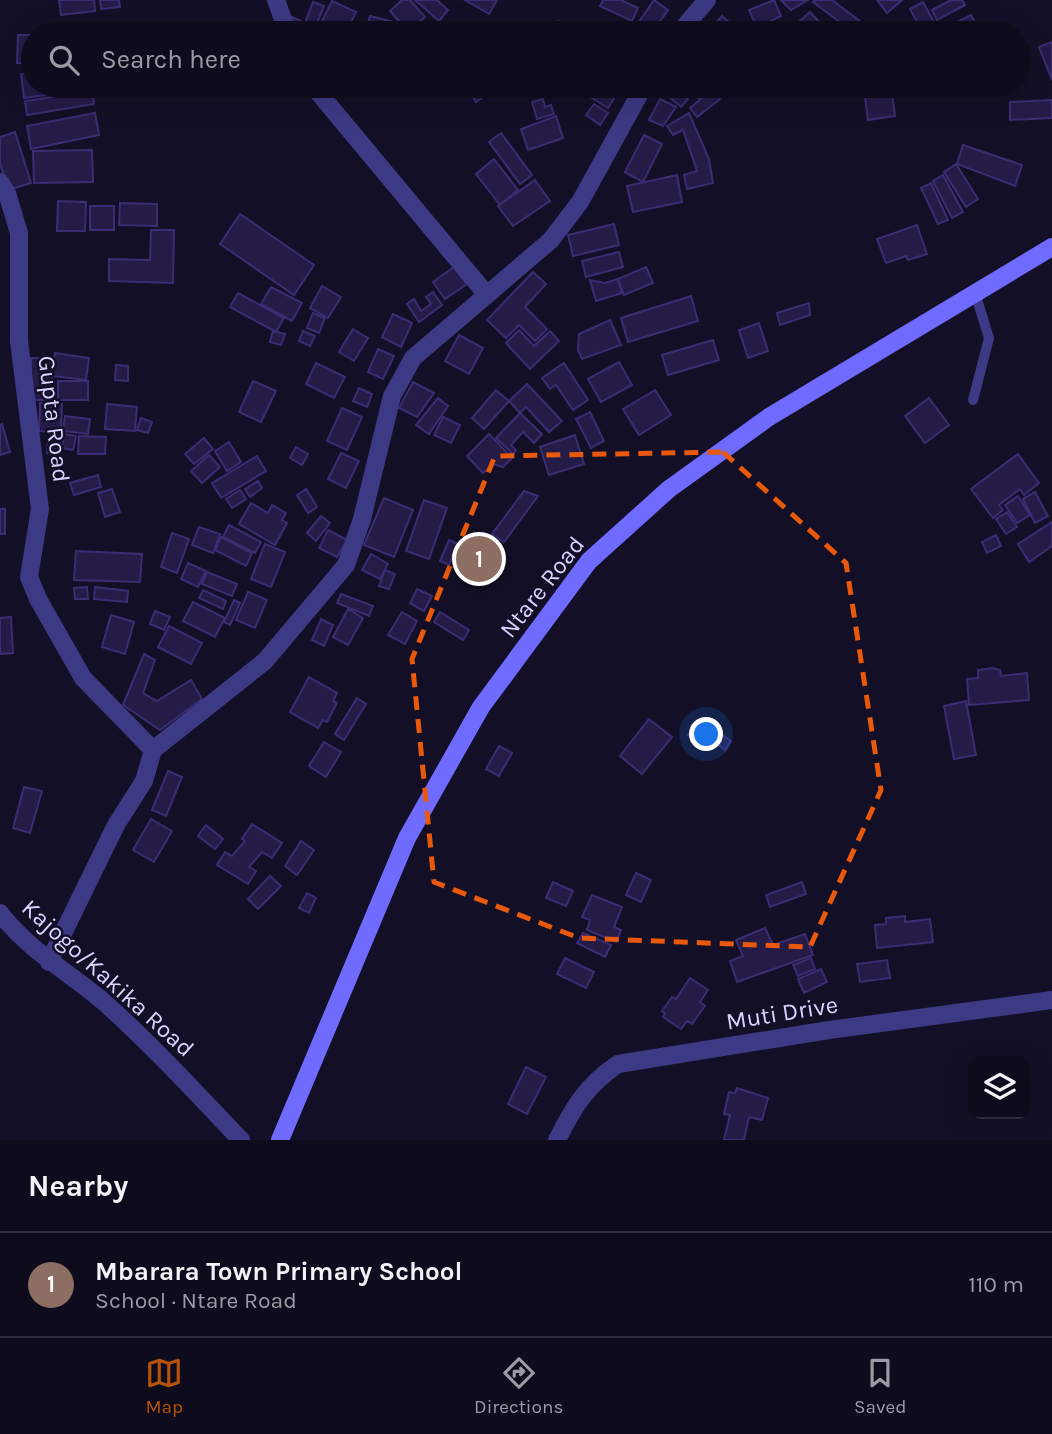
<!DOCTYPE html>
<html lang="en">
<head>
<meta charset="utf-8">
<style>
	body { margin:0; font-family:Karla,sans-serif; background:#1c1929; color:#f1f3f6 }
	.controls { position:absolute; right:21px; bottom:21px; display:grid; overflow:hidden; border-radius:14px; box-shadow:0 7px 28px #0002 }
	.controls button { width:63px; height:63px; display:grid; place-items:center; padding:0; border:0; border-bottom:2px solid #2e2b3b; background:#0e0b1c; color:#f1f3f6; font:35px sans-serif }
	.you { position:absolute; left:707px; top:735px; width:24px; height:24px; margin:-18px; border:5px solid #fff; border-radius:50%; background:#1a73e8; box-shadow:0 0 0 10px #1a73e833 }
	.badge { display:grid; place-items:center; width:46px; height:46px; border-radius:50%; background:#b45309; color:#fff; font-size:23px; font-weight:700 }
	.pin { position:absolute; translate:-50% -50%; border:4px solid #fff; box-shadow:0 2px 7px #0006 }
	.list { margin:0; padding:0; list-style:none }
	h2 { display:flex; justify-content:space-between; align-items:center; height:91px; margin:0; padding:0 28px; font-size:30px }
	h2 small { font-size:23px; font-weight:400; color:#9b9ba3 }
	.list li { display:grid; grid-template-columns:46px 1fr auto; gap:21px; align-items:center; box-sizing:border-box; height:105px; padding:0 28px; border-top:2px solid #2e2b3b }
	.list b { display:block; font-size:26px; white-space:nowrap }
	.list p { margin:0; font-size:23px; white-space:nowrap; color:#9b9ba3 }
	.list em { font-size:23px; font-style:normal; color:#9b9ba3 }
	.icon { flex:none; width:38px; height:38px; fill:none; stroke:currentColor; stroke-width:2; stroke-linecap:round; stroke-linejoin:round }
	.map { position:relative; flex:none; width:1052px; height:1140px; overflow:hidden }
	.search { position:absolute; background:#0e0b1c; box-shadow:0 7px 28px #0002; left:21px; right:21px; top:21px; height:77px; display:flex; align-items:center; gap:18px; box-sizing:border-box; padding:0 24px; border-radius:38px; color:#9b9ba3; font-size:26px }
	.sheet { height:196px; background:#0e0b1c }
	nav { display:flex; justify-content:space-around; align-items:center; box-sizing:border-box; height:98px; border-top:2px solid #2e2b3b; background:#0e0b1c; font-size:19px; color:#9b9ba3 }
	nav a { display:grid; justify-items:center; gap:4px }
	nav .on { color:#b45309 }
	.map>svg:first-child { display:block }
	.building { fill:#241b47; stroke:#3b2d73; stroke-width:2 }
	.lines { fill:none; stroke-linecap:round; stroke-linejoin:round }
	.lane { stroke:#3d3a85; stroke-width:10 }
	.street { stroke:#3d3a85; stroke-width:18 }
	.secondary { stroke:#6f6bff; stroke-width:18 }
	.marked { fill:none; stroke:#e8590c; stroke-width:5; stroke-dasharray:14 9; stroke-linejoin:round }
	.labels { text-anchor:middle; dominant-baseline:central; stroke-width:5; stroke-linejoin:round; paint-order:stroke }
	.street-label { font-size:24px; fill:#d9d4ff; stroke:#130f26 }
</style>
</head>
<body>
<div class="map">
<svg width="1052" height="1140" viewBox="0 0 1052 1140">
	<rect width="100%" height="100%" fill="#130f26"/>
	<g class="building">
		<polygon points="59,0 94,0 95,11 61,15"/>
		<polygon points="100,0 119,0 120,7 101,9"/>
		<polygon points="402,0 410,0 425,17 408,32 390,11"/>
		<polygon points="415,0 437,0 448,10 439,21"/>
		<polygon points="465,0 497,0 489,14"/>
		<polygon points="603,0 621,0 638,8 632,21 600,6"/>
		<polygon points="654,0 668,10 652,33 638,23"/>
		<polygon points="774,0 781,16 757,28 749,10"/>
		<polygon points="781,0 808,0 791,10"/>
		<polygon points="815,0 832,0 861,22 853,32 813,2"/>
		<polygon points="877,0 902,0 887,13"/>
		<polygon points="951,0 962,0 965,5 937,20 932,10"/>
		<polygon points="332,1 356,12 346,33 327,33 318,29"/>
		<polygon points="313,2 324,6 313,33 301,33 294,29 292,17 305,23"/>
		<polygon points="923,2 940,33 923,33 910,9"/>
		<polygon points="810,12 829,33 801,33 794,26"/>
		<polygon points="971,15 977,26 963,33 945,33 943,29"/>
		<polygon points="370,16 398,23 395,33 365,33"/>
		<polygon points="722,16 737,29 733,33 707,33"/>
		<polygon points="558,21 578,33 551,31"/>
		<polygon points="18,35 30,35 30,63 17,63"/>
		<polygon points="1052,42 1052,80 1039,47"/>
		<polygon points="33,72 33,86 58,86 59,93 24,98 21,74"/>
		<polygon points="464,86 500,86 476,102"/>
		<polygon points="600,86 616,95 608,108 592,98"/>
		<polygon points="666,86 672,86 688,99 681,107 662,91"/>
		<polygon points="683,86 703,86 706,88 699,98"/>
		<polygon points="891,86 895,116 868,120 864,91"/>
		<polygon points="712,90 720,99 697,117 690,108"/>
		<polygon points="93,91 94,104 27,115 25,101"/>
		<polygon points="543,99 545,107 551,105 554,114 537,119 532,102"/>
		<polygon points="660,99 676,107 663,126 649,120"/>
		<polygon points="1052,100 1052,118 1010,120 1010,102"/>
		<polygon points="594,104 608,113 600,125 586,115"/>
		<polygon points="95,113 99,135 31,149 27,126"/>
		<polygon points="689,113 709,159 713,183 687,189 684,175 697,171 683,130 673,135 667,126"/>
		<polygon points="556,116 563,138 528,150 521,129"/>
		<polygon points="15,132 31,183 8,190 0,163 0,137"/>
		<polygon points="501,133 532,175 520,184 489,142"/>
		<polygon points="644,135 662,144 643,182 625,172"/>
		<polygon points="963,145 1022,165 1015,186 957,164"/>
		<polygon points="92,150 93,182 34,183 33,151"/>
		<polygon points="494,159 518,190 500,205 476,174"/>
		<polygon points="956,164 978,199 966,207 944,172"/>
		<polygon points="677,175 682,202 633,212 627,186"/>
		<polygon points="943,175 963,212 952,218 933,181"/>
		<polygon points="535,180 550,201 513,226 498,206"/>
		<polygon points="931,183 948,220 938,224 921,188"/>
		<polygon points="58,201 86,202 85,231 57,231"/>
		<polygon points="120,203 157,204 157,226 119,225"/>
		<rect x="90" y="206" width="24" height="24"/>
		<polygon points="240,214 314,265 294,295 220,244"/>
		<polygon points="614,224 619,245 573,256 568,235"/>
		<polygon points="917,225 927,254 908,260 906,256 886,263 877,239"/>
		<polygon points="151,230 174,230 173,283 109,281 109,259 150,260"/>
		<polygon points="619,252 623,267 586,277 582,261"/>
		<polygon points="454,267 467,284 445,299 433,282"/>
		<polygon points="646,267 653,283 624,295 618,279"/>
		<polygon points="533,272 546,284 525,307 547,329 535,341 519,325 506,338 487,320"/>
		<polygon points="618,279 622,293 596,301 590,280 605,283"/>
		<polygon points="322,286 341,297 328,318 310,308"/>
		<polygon points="271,287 302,303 292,321 261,304"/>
		<polygon points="433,292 442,305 419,322 407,304 414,299 421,311 431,304 426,297"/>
		<polygon points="238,293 284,318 276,332 230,307"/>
		<polygon points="691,296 698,321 628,342 621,318"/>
		<polygon points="809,303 810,315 780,325 777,313"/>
		<polygon points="313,313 325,318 319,333 307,328"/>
		<polygon points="393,314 412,323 401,347 382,337"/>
		<polygon points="610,320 621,345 582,359 578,350 579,334"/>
		<polygon points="759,323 768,351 748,358 739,330"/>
		<polygon points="353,329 368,338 354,361 339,352"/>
		<polygon points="519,330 534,346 550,331 559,341 530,369 506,343"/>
		<polygon points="273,331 285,334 281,345 270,342"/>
		<polygon points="303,331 315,336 310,346 299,341"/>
		<polygon points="459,335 483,348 469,374 445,361"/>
		<polygon points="713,340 719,360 668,375 662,355"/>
		<polygon points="378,349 394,356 383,379 368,372"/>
		<polygon points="55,353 89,358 86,380 52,376"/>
		<rect x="31" y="358" width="21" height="42"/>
		<polygon points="619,362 632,385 601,402 588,379"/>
		<polygon points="316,363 345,377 334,398 306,384"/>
		<polygon points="564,363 588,400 573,410 556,385 550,389 542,378"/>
		<polygon points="116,365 128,366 128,381 115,380"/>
		<rect x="58" y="381" width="30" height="19"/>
		<polygon points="253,381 276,391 261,422 239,412"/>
		<polygon points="413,382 434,393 417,417 399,408"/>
		<polygon points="527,384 562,421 549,432 526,407 520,413 509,401"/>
		<polygon points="359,388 372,394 367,407 353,401"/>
		<polygon points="496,390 509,401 484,429 472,418"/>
		<polygon points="655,390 671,415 639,435 623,409"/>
		<polygon points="438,398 448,406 429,434 416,425"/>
		<polygon points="929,398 949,425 925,443 905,416"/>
		<polygon points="40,403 62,404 61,432 39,431"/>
		<polygon points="107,404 137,407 135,431 105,429"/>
		<polygon points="342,408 362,417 347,450 327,441"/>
		<polygon points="590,412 604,441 591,448 576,419"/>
		<polygon points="520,413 542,434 534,443 523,432 511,445 516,450 513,454 496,438"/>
		<polygon points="65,416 90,419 88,434 63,431"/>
		<polygon points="443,417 460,425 451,443 434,435"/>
		<polygon points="141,418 152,422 148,433 137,430"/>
		<polygon points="2,424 10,452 0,455 0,425"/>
		<polygon points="64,434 76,436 73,450 62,448"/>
		<polygon points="489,434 512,458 503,467 493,464 483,473 467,456"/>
		<polygon points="575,435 584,464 549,475 540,447"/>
		<polygon points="79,436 106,437 105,454 78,454"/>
		<polygon points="204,438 213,449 194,464 185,454"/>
		<polygon points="229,442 241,462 227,471 215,451"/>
		<polygon points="48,443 61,445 60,455 47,453"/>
		<polygon points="296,447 308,454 302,465 290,458"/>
		<polygon points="341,453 359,461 346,488 328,479"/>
		<polygon points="1018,454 1039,483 1024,495 1020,489 999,505 1003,510 993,518 971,489"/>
		<polygon points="209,455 220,467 202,483 191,471"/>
		<polygon points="257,456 266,471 221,498 212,483"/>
		<polygon points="98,475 101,487 74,495 70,483"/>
		<polygon points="258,481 262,488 250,497 245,489"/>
		<polygon points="112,489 120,512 105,517 98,493"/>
		<polygon points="306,489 317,507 308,513 297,495"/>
		<polygon points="240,490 246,499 232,508 226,499"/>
		<polygon points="524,491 538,496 504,542 492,534"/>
		<polygon points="1035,492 1048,516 1035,523 1023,499"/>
		<polygon points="1018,496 1030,515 1017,523 1005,505"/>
		<polygon points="384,498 413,510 394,557 364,545"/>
		<polygon points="424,500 447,508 429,559 406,551"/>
		<polygon points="251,503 268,513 272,505 286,513 282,520 287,523 275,545 239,524"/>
		<rect x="0" y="509" width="5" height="25"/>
		<polygon points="1007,512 1017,527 1006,534 996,519"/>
		<polygon points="321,516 330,523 316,541 307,533"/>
		<polygon points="1052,522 1052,546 1029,562 1018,544"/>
		<polygon points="229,525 261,542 255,553 223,537"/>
		<polygon points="199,527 220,534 213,553 192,545"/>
		<polygon points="328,530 347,540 337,557 319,548"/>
		<polygon points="172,533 189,539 177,573 161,567"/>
		<polygon points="996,535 1001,546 987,553 982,542"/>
		<polygon points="221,537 252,553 246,566 215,550"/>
		<polygon points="449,540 458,544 449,565 440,561"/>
		<polygon points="265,544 285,552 271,587 251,579"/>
		<polygon points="76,551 142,554 140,582 74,580"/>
		<polygon points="371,554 388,564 380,579 362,570"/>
		<polygon points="188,563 206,571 198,587 181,579"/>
		<polygon points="385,570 395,574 389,589 379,586"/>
		<polygon points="207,572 237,584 232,596 202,584"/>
		<polygon points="87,587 88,599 75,599 74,588"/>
		<polygon points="95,587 128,591 127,602 94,599"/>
		<polygon points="417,589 432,596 424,611 410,603"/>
		<polygon points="203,590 226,601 223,609 199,598"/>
		<polygon points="248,592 267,600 255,628 236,620"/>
		<polygon points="341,594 373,606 369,616 337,603"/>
		<polygon points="234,600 240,603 230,625 224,622"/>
		<polygon points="193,602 225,618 215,637 183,621"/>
		<polygon points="348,609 363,618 348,645 333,637"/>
		<polygon points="155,611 170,617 164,630 150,624"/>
		<polygon points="402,612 417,621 405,644 388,635"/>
		<polygon points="440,612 469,630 463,640 434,622"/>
		<polygon points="111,615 134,622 125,654 102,647"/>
		<polygon points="11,617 13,653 0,654 0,618"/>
		<polygon points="321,619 333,625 324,646 312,640"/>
		<polygon points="169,626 202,643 191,664 158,647"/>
		<polygon points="144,654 155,660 143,693 157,701 191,680 202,699 160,730 123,705"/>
		<polygon points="992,668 1000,670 1001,676 1027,673 1029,700 969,705 967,679 978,678 978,670"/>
		<polygon points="309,677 337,693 333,701 337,703 327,722 323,720 318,728 290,712"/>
		<polygon points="357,698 366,704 344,740 335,734"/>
		<polygon points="966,701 976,755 954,759 944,706"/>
		<polygon points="649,719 672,737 642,774 620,756"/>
		<polygon points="703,721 731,741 725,750 705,734 697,741 688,735"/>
		<polygon points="324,742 341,752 326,777 309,766"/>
		<polygon points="499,746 512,753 499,776 486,769"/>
		<polygon points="168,771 182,777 166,816 152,810"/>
		<polygon points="24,787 42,791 30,833 13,828"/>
		<polygon points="151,819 172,831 154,862 133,850"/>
		<polygon points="252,824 282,843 272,858 262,852 249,867 256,871 248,884 217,865 225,852 232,856 245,841 242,839"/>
		<polygon points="206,825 223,839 215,849 198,836"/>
		<polygon points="301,841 314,850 297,875 285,866"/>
		<polygon points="636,873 651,880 641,902 626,895"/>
		<polygon points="270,876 281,886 258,909 248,899"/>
		<polygon points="553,882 573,891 566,906 546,898"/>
		<polygon points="802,882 806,894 770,907 766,895"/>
		<polygon points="307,893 316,898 309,913 299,908"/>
		<polygon points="592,895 622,907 614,927 621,930 616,942 587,930 590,920 582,917"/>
		<polygon points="905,916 905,922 930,919 933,942 877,948 875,925 886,924 886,918"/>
		<polygon points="765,928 773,945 805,934 813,955 737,982 730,961 743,956 736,940"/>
		<polygon points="583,933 611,945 605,957 577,943"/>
		<polygon points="565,958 594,972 586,988 557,974"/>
		<polygon points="811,958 815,969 798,976 793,965"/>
		<polygon points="887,960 890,978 860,982 857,964"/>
		<polygon points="821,969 827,982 804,993 798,979"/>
		<polygon points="690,978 708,990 700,1002 705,1006 692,1024 687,1021 681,1029 663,1017 665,1013 662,1011 672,997 676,999"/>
		<polygon points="526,1067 546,1077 527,1114 508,1104"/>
		<polygon points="737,1088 768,1098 762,1120 749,1117 744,1140 724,1140 730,1115 724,1114 729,1092 735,1093"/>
	</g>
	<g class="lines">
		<polyline class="lane" points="973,400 989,338 975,293"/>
		<g class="street">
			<polyline points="276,0 288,33"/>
			<polyline points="679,33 707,0"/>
			<polyline points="313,86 487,295"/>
			<polyline points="0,182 7,193 19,233 19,341 40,509 29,577 38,599 83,678 153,750"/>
			<path d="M0 913C29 951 69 972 105 1003 153 1046 197 1094 241 1140"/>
			<polyline points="49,962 116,825 144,781 153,750 265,661 346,565 362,519 392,396 413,358 551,240 580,202 644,86"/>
			<path d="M557 1140C574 1106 587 1085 618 1064L829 1030 1052 1000"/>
		</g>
		<polyline class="secondary" points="280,1140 407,838 481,707 589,561 669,489 769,417 1052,247"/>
	</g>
	<path class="marked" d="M723 452 846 563 881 790 810 947 579 938 434 882 412 659 495 456Z"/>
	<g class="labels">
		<g class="street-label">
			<text transform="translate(54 419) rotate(83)">Gupta Road</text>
			<text transform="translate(542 587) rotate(-52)">Ntare Road</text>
			<text transform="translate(108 978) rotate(42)">Kajogo/Kakika Road</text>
			<text transform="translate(782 1013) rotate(-9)">Muti Drive</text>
		</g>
	</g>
</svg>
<div class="controls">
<button><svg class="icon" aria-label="layers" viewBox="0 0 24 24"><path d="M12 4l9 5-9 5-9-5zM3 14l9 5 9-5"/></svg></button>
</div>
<div class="you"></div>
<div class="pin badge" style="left:479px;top:559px;background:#8d6e63">1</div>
<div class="search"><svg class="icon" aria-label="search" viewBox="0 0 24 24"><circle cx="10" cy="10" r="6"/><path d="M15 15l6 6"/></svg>Search here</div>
</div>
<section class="sheet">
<h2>Nearby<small></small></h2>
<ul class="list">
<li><span class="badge" style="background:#8d6e63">1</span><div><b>Mbarara Town Primary School</b><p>School · Ntare Road</p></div><em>110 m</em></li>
</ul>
</section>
<nav>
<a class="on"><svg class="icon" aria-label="map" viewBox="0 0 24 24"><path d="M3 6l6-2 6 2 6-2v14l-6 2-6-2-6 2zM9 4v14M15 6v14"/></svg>Map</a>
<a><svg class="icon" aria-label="directions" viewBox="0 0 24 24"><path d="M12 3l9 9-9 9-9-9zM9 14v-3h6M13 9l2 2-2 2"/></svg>Directions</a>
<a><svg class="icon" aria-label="saved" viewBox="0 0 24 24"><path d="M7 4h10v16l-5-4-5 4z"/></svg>Saved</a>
</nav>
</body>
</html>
